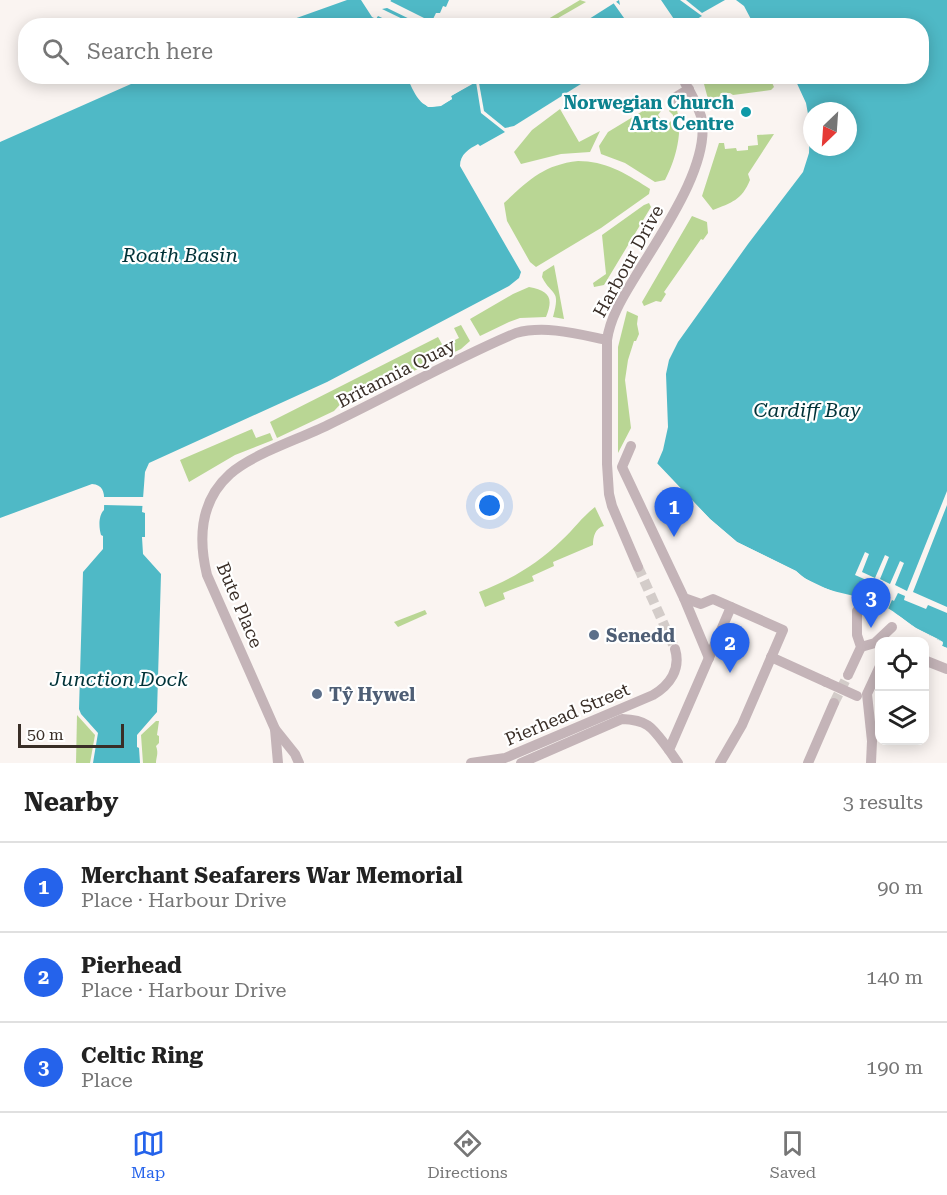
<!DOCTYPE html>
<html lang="en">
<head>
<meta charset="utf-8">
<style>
	body { margin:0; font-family:"Roboto Serif",serif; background:#f2f2f2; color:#222 }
	.controls { position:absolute; right:18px; bottom:18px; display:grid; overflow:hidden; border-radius:12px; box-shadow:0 3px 15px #0003 }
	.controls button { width:54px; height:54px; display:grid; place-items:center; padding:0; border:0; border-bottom:2px solid #e0e0e0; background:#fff; color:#222; font:30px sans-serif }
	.compass { position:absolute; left:803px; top:102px; width:54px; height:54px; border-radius:50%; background:#fff; box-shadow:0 3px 15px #0003; rotate:205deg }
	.scale { position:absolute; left:18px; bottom:15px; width:106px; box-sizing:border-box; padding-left:6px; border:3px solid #392e27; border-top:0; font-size:16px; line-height:21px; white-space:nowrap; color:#392e27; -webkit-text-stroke:4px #fff; paint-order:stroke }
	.you { position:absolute; left:490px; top:506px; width:21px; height:21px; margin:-15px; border:4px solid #fff; border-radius:50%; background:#1a73e8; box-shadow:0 0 0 9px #1a73e833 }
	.badge { display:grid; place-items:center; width:39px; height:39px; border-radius:50%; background:#2563eb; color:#fff; font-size:20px; font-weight:700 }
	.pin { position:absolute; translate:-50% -50px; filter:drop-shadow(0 2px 3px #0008) }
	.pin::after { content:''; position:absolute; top:32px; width:21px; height:18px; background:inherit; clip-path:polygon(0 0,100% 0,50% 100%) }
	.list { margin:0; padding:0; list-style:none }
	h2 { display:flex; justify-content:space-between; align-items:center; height:78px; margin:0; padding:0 24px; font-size:26px }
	h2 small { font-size:20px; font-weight:400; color:#767676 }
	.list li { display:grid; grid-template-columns:39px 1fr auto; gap:18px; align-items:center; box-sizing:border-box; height:90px; padding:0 24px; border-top:2px solid #e0e0e0 }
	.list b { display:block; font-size:22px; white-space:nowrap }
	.list p { margin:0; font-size:20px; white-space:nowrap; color:#767676 }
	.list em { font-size:20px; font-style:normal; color:#767676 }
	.icon { flex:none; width:33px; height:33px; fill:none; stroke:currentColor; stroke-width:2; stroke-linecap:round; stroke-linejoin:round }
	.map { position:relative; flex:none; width:947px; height:763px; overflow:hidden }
	.search { position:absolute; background:#fff; box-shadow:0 3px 15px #0003; left:18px; right:18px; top:18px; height:66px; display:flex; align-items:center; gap:15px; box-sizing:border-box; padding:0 21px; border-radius:24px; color:#767676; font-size:22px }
	.sheet { height:348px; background:#fff }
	nav { display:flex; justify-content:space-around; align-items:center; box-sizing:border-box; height:84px; border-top:2px solid #e0e0e0; background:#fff; font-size:16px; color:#767676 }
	nav a { display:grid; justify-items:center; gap:3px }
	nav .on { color:#2563eb }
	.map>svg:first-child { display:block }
	.green { fill:#b9d694 }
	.water { fill:#4fb9c6; fill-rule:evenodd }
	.pier { fill:#faf4f1 }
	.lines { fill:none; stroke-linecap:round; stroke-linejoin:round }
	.street-tunnel { stroke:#d3ccc9; stroke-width:10; stroke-dasharray:10 5; stroke-linecap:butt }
	.street { stroke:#c4b4b8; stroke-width:10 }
	.street-bridge { stroke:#c4b4b8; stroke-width:10 }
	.culture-dot { fill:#0f9aa8; stroke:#fff; stroke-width:2 }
	.service-dot { fill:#5c6f8a; stroke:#fff; stroke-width:2 }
	.labels { text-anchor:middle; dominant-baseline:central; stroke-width:4.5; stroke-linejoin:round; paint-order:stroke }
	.culture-label { font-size:18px; font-weight:bold; fill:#0d838f; stroke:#fff; text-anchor:end }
	.street-label { font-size:18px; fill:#392e27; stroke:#fff }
	.service-label { font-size:18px; font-weight:bold; fill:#4e5e75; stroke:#fff; text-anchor:start }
	.water-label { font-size:20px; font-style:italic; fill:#003238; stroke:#fff }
</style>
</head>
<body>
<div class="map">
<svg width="947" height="763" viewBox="0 0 947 763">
	<rect width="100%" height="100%" fill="#faf4f1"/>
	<g class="green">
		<polygon points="580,0 586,2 546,25 538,25"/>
		<polygon points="769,76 774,87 771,90 733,95 730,93 721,94 719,97 708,99 704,84 711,77"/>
		<path d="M656 103 660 105 661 111 658 115 665 125 673 120V115L669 111 672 107H676C684 130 676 159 665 180L655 182 625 163 601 154 599 146 608 132Z"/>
		<polygon points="560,109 579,142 600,131 590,152 561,154 521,164 514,152 532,130"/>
		<path d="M774 134 748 174 750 180C742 200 731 203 713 210L702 196 719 143H724L725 149 736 148 737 151 748 150V146L758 145 757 135Z"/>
		<path d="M578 161C605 161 625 173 647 187L650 189 649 194 601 228 536 267 530 262 507 221 504 203C529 180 543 165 578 161Z"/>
		<polygon points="649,203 651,207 604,285 594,287 593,283 606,274 602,235 644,205"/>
		<polygon points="692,216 707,222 708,233 703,240 701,239 664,292 666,294 661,302 656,301 644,306 642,302"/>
		<path d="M554 265 564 319 553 317C561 288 552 297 542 277L543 272Z"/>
		<path d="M529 287C549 291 554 297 546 317L520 318 509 322 480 336 470 319 513 294Z"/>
		<polygon points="627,311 638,316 637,324 639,334 636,341 634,341 628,360 625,380 631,428 618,453 618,347"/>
		<polygon points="461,325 470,341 461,349 390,382 371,385 347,397 334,411 277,438 270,422 438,337 443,346 459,338 454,328"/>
		<polygon points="252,429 256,438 270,433 273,440 235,455 189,482 180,460"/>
		<path d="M595 507 604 526C595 528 593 537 593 545L553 562 554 566 532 576 534 581 503 593 505 599 485 607 479 592C512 579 536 565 562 540 574 529 582 517 595 507Z"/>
		<polygon points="425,610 427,614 398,627 394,622"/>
		<polygon points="77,715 95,735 90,763 76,763"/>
		<path d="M156 721H159L157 735 159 736V743L156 746C159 754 156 757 156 763H143L141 735Z"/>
	</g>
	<g class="water">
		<polygon points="347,0 361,0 372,17 376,19 378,16 397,25 277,25"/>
		<polygon points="391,0 449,0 446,7 443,6 440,13 436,13 430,25 415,25 382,9 387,8"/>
		<polygon points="619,0 680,0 702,16 687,25 578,26"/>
		<polygon points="686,0 725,0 702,13"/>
		<path d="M736 0H947V648L942 646 943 643C934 636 923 633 914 627 903 619 892 609 879 604 850 591 822 595 796 571L737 542 710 519 657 464 663 450 668 427 666 374 669 360 678 342 748 244 803 172 809 153 810 125 806 103 794 77 922 76V26L754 25 744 6ZM812 111H848V147H812Z"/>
		<path d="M149 76 407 77C418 102 425 116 452 99L451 96 476 82 481 113 505 132 480 146 478 144C469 149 460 154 460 166L521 272 519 278 509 286 327 382 149 463 145 472 142 512 145 513V537H142L143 554 161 574 157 712 137 735V747L139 748 140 763H93L98 733 81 714 79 709 83 572 103 549V536L101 535C99 528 98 516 104 510 104 499 107 485 92 484L0 518V142Z"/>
		<polygon points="490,77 592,77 514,126 505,128 484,111 479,83"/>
	</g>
	<g class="pier">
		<polygon points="388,0 434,23 433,26 422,25 383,6"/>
		<polygon points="614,0 620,5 619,0 661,0 678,25 671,24 671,26 629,25 612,1"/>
		<polygon points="410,76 421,99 427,104 434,106 449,98 448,96 462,85 476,79 478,80 456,93 451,96 452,99 441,106 432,107 428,107 422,102 407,78"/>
		<polygon points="655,461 710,519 737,542 796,571 804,578 825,588 837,593 869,600 882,605 886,598 883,596 884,593 870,587 871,582 855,575 865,552 869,554 862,572 875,578 885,555 889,557 880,579 890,584 900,561 904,563 895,585 907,591 947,491 947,505 913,592 947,607 947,613 928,605 926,609 904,600 905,596 898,593 894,601 892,600 888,609 899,616 916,628 938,639 943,642 942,646 947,648 947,651 939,647 940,641 937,639 936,642 931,639 932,637 929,635 928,637 923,635 924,633 915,631 911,628 912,626 909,624 908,626 902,619 901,620 895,617 896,614 893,613 892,615 872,604 873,602 864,602 865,600 861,599 861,601 857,600 857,598 854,597 853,599 845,595 845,597 841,597 841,595 838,594 836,596 736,545 708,521 655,466"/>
		<polygon points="145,493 146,509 145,506 104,505 101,507 101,495 103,497 145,497"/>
	</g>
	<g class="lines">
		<g class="street-tunnel">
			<polyline points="638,567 675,649"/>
			<polyline points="834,703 848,675"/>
		</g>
		<g class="street">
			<polyline points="671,100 689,89"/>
			<polyline points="631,446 622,467 684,598 701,604 713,599 783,630 742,725 720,763"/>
			<path d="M638 567 612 506 609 494 607 464V340C610 319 621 300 632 282 656 241 713 164 701 116 697 104 691 93 685 83"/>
			<polyline points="684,598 709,658"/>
			<polyline points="861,647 875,643 892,627"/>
			<polyline points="771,657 826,682"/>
			<polyline points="924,660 947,669"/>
			<polyline points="848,675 861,647 857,635 857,611"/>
			<polyline points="275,729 278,763"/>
			<path d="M299 763 295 754 275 729 207 575C198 538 200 501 230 474 252 454 300 439 328 425 391 395 452 360 516 333 545 325 578 334 607 340"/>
			<path d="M471 763 505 758 653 695C670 685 681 669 675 649"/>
			<path d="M521 763 622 719C650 720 653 729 669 750"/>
			<polyline points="678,763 669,750 731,607"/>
			<polyline points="808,763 834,703"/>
			<polyline points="871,763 872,741 867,694 880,666"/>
		</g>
		<polyline class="street-bridge" points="826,682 857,696"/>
	</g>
	<circle class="culture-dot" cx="746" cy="112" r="6"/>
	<g class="service-dot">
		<circle cx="594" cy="635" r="6"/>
		<circle cx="317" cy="694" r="6"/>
	</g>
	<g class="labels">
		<g class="culture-label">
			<text x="734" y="102">Norwegian Church<tspan x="734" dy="21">Arts Centre</tspan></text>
		</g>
		<g class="street-label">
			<text transform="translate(628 261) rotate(-61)">Harbour Drive</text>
			<text transform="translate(396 373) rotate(-27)">Britannia Quay</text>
			<text transform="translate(240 605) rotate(67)">Bute Place</text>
			<text transform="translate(567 714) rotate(-23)">Pierhead Street</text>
		</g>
		<g class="service-label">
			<text x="606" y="635">Senedd</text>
			<text x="329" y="694">Tŷ Hywel</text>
		</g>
		<g class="water-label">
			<text x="180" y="255">Roath Basin</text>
			<text x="807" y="410">Cardiff Bay</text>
			<text x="119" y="679">Junction Dock</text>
		</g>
	</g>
</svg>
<div class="controls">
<button><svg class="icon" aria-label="locate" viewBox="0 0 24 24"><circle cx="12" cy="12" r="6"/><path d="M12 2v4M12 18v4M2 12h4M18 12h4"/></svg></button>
<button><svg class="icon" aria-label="layers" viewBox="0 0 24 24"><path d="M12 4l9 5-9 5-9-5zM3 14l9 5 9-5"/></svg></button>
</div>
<svg class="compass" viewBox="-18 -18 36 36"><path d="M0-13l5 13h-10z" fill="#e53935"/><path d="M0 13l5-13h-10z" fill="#767676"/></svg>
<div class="scale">50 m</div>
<div class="you"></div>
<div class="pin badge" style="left:674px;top:537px">1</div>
<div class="pin badge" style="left:730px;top:673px">2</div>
<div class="pin badge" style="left:871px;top:628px">3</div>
<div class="search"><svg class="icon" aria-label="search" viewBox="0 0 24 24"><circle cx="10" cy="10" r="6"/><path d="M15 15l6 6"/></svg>Search here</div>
</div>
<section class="sheet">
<h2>Nearby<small>3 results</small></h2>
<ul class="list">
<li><span class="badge">1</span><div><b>Merchant Seafarers War Memorial</b><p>Place · Harbour Drive</p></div><em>90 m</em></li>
<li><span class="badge">2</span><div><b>Pierhead</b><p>Place · Harbour Drive</p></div><em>140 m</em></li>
<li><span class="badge">3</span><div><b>Celtic Ring</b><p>Place</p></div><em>190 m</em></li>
</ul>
</section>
<nav>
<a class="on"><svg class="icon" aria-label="map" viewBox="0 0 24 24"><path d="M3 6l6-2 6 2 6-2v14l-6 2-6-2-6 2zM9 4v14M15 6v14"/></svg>Map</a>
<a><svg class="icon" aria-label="directions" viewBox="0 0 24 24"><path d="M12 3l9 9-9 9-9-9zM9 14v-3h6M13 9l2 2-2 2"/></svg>Directions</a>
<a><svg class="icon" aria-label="saved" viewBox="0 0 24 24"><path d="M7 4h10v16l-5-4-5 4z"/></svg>Saved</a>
</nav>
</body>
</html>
